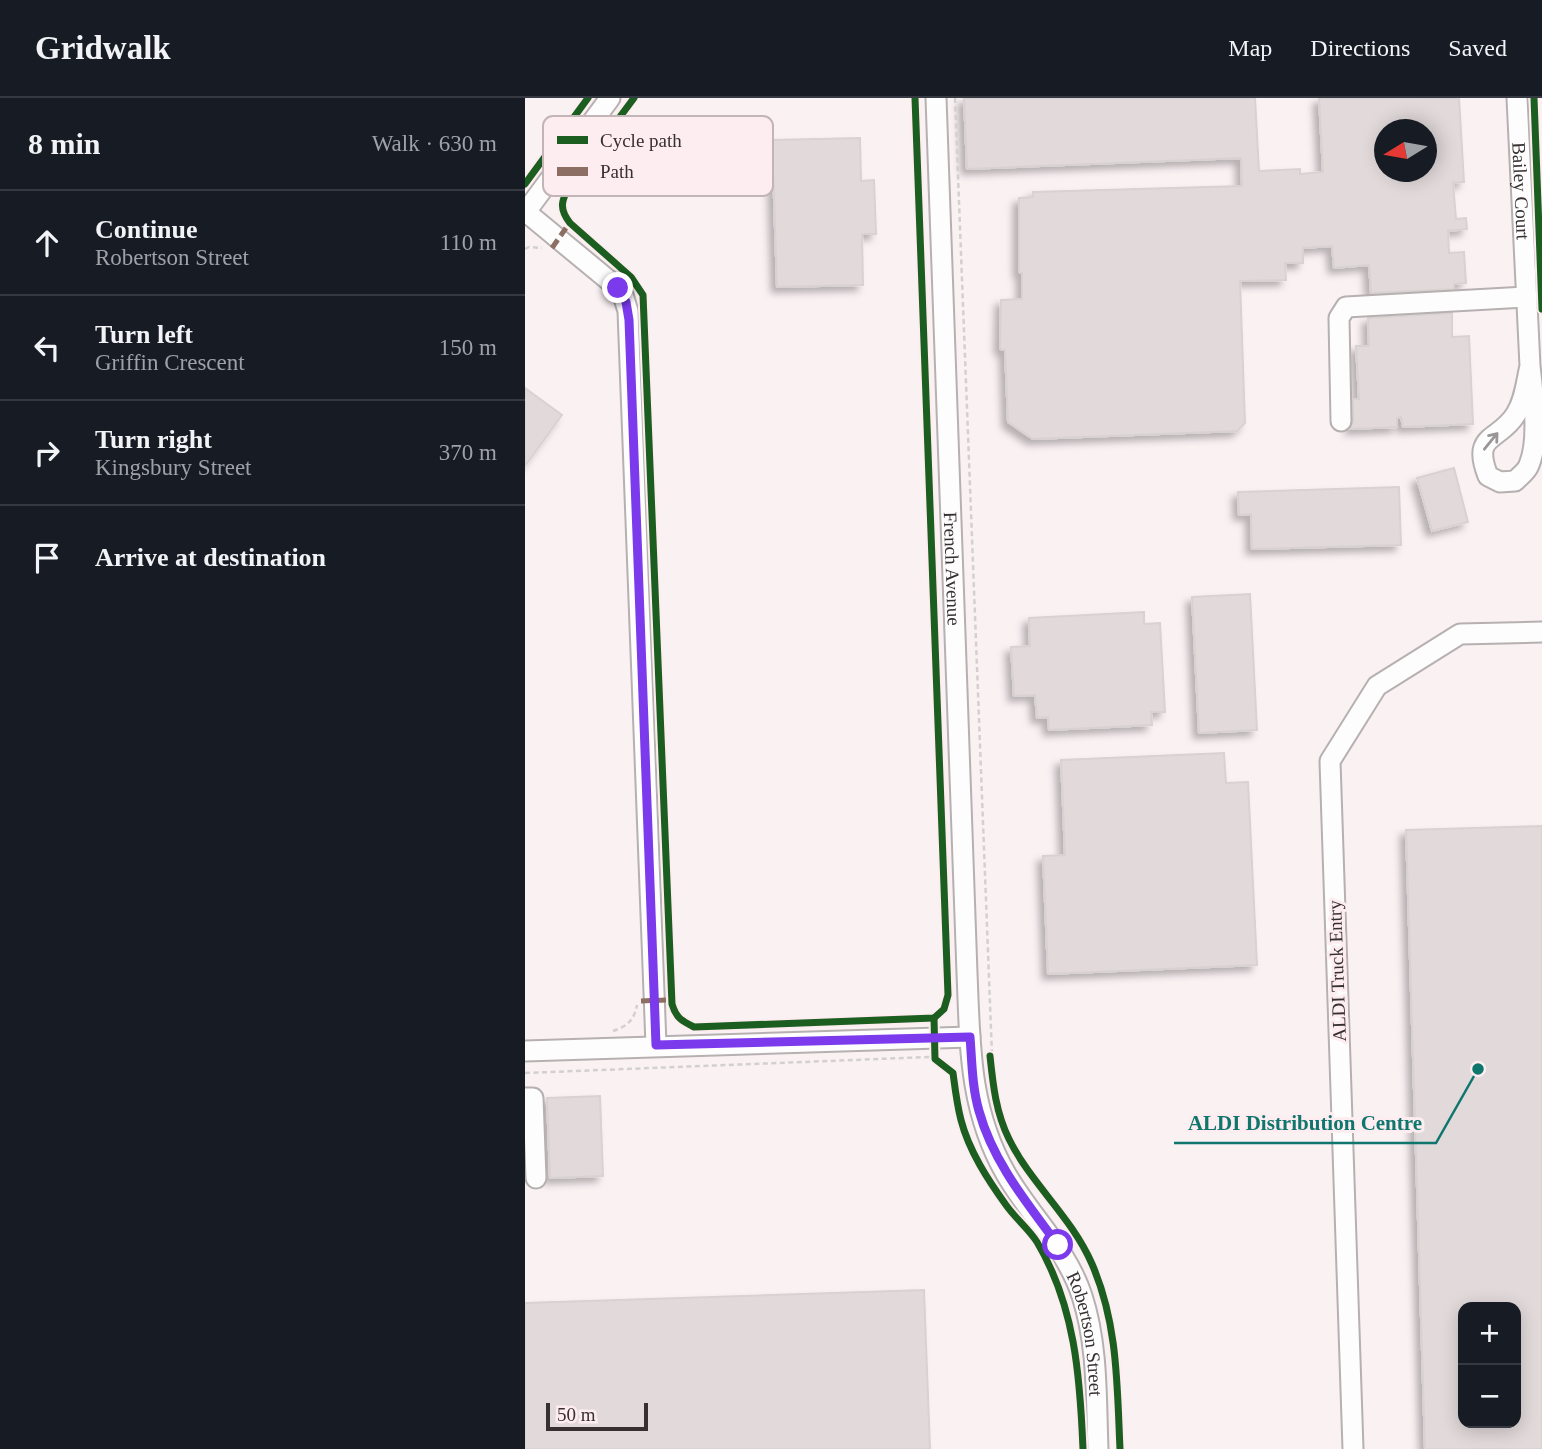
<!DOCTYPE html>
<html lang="en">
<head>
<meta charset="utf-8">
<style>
	body { margin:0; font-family:Georgia,serif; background:#20242c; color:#f1f3f6 }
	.controls { position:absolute; right:21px; bottom:21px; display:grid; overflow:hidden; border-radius:14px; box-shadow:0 4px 18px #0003 }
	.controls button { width:63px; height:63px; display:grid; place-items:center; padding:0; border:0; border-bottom:2px solid #363941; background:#171b24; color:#f1f3f6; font:35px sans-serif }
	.compass { position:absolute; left:849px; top:21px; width:63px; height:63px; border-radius:50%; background:#171b24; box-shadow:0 4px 18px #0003; rotate:259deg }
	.scale { position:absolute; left:21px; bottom:18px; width:102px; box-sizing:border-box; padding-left:7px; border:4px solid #373032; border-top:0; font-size:19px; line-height:24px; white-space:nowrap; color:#373032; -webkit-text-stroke:5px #feedf0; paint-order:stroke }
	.stop { position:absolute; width:21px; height:21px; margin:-16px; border:5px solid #7c3aed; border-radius:50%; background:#fff }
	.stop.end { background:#7c3aed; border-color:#fff; box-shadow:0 2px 7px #0008 }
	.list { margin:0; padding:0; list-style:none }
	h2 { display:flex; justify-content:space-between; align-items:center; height:91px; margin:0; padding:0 28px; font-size:30px }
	h2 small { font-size:23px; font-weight:400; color:#9ea1a6 }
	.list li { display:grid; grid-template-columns:46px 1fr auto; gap:21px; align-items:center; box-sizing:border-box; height:105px; padding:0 28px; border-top:2px solid #363941 }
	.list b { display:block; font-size:26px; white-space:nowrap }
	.list p { margin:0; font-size:23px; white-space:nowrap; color:#9ea1a6 }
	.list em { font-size:23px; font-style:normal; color:#9ea1a6 }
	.icon { flex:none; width:38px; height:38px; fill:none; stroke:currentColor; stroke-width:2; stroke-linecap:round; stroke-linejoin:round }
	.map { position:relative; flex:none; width:1017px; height:1351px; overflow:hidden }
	header { display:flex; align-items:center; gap:42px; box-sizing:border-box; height:98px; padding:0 35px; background:#171b24; border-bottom:2px solid #363941 }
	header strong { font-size:33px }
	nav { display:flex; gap:38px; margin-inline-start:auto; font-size:24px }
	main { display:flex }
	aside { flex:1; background:#171b24 }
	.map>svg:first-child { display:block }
	.building { fill:#e1d9da; stroke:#d9d2d2; stroke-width:2; fill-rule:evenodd; filter:url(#shadow) }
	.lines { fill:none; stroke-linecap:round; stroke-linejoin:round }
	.minor-casing { stroke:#b6b0b1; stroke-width:23 }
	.path { stroke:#d3d0d0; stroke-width:2.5; stroke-dasharray:5 3.5; stroke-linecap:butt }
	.minor { stroke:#fefdfd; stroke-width:19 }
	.quiet { stroke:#8d6e63; stroke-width:5; stroke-dasharray:10 5; stroke-linecap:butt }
	.cycleway-casing { stroke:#feedf0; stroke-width:11 }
	.cycleway { stroke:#1b5e20; stroke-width:7 }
	.oneway { stroke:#9a9698 }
	.route { stroke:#7c3aed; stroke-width:9 }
	.labels { text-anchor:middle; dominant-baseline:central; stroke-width:6; stroke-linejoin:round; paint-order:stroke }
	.street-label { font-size:19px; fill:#373032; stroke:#feedf0 }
	.key { fill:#feedf0; stroke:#c2b4b7; stroke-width:2 }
	.key-label { font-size:19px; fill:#373032 }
	.leader { fill:none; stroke:#0f766e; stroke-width:2.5 }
	.callout-dot { fill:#0f766e; stroke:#feedf0; stroke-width:2.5 }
	.callout-label { font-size:21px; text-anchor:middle; font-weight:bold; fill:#0f766e; stroke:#feedf0; stroke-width:6; stroke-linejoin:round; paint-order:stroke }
</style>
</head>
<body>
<header>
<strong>Gridwalk</strong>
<nav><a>Map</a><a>Directions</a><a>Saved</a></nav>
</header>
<main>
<aside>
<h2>8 min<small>Walk · 630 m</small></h2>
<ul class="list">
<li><svg class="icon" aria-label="ahead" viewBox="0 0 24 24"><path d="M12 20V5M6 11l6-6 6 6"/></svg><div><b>Continue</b><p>Robertson Street</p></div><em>110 m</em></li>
<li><svg class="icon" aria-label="left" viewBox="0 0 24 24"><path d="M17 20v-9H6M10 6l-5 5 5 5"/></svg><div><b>Turn left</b><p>Griffin Crescent</p></div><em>150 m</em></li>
<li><svg class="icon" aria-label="right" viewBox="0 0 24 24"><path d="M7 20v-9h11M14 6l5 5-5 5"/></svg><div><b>Turn right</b><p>Kingsbury Street</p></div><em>370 m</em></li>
<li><svg class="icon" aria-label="arrive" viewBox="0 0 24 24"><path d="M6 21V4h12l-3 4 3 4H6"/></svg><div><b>Arrive at destination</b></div></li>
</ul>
</aside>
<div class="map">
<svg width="1017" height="1351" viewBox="0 0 1017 1351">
	<defs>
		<filter id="shadow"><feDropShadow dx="-5.5" dy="5.5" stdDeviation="3.5" flood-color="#0004"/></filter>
	</defs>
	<rect width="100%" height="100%" fill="#faf1f3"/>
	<g class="building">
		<path d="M439 0H730L734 73 775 71V76L798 74 794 0H934L939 84 928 85 931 121 941 120 942 131 923 133 924 155 939 154 941 185 929 186V191L846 195 844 167 809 170 807 148 778 150V165H760L761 182 715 183 720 325 712 333 508 341 483 324 480 252 475 251 476 202 497 201V175L494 174V100L508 99V94L717 88 716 60 442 71ZM859 32H901V74H859Z"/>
		<polygon points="335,40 336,83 349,82 351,136 337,136 338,187 252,189 247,42"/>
		<polygon points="927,215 927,239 944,238 948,326 878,329 876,319 872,320 872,329 825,331 828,323 828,301 834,301 831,248 844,248 843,220"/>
		<polygon points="0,290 37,317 0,368"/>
		<polygon points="929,370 943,424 907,433 892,380"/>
		<polygon points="874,389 876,447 727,451 726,416 714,417 713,394"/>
		<polygon points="725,496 732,632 674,635 667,499"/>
		<polygon points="619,514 619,526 635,525 640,614 626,614 627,627 524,632 523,619 512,620 510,597 489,598 486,549 505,548 504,520"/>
		<polygon points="699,655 701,685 723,684 732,867 523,876 518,758 540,757 536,662"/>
		<path d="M1017 728V1351H900L881 732ZM938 1209H991V1325H938Z"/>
		<polygon points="75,998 78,1078 25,1080 22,1000"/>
		<polygon points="399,1192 405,1351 0,1351 0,1205"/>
	</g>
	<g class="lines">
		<defs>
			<g id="minor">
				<path id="s1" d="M411 0 442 875C445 947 444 1012 481 1076 505 1118 542 1151 557 1198 573 1247 571 1300 573 1351"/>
				<path id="s2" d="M992 0 1005 268C1008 296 1015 341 1004 367 1002 373 995 378 990 383L975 384 963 378C946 335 974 344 991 316 1000 301 1001 285 1005 268"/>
				<polyline points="1,114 93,190 98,197 103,213 131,947"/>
				<polyline points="0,115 85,0"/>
				<polyline points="816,323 814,220 821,209 1001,199"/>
				<polyline points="0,953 445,939"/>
				<polyline points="0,1000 8,1000 11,1080"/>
				<polyline points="828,1351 805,663 852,588 935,536 1017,534"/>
			</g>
		</defs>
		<use href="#minor" class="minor-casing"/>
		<g class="path">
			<polyline points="430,0 468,983"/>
			<polyline points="57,9 63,0"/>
			<polyline points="0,151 4,149 17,150"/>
			<path d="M90 164C78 154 40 127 37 113 36 102 40 95 45 86L109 0"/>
			<polyline points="115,192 119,206"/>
			<path d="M147 905C150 919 157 923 169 929L409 920 419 911 423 897 390 0"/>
			<path d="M88 933C103 928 109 922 112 907"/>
			<polyline points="0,975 404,959 422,968 428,975 436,1024 456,1071 466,1085"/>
			<path d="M476 1020C493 1065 520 1085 543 1123 592 1203 591 1261 595 1351"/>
			<polyline points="530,1179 544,1219 548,1236"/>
		</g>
		<use href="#minor" class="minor"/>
		<g class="quiet">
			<polyline points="27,150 41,130"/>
			<polyline points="116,903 142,902"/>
		</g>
		<defs>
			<g id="cycleway">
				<path d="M109 0 45 86C37 102 33 110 45 125L106 179 118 197 147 906C151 920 157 923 169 929L409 920 419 911 423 897 390 0"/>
				<polyline points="1009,0 1017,211"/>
				<polyline points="0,86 63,0"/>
				<path d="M409 920 410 961 428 975C430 990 432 1007 436 1022 444 1053 463 1082 481 1107 490 1120 504 1131 512 1144 550 1208 555 1278 558 1351"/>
				<path d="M465 958C468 987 471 1015 484 1041 506 1086 546 1118 567 1166 593 1226 592 1287 595 1351"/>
			</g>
		</defs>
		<use href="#cycleway" class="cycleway-casing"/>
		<use href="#cycleway" class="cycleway"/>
	</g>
	<defs><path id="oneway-shaft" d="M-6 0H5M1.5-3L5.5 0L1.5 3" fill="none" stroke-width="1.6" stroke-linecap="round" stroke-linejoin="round" transform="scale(1.75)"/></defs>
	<use class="oneway" href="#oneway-shaft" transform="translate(966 343) rotate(-51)"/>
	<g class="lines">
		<path class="route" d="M93 190 101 204 104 222 131 947 445 939C447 964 447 989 454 1013 468 1064 502 1105 533 1147"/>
	</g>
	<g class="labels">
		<g class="street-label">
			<text stroke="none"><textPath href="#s2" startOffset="93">Bailey Court</textPath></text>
			<text stroke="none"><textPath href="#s1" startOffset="471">French Avenue</textPath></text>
			<text transform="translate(812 873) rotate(-92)">ALDI Truck Entry</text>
			<text stroke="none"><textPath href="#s1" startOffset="1265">Robertson Street</textPath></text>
		</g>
	</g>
	<rect x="18" y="18" width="230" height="80" rx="10" class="key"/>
	<rect x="32" y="38" width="31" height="8" fill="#1b5e20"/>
	<rect x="32" y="69" width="31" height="9" fill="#8d6e63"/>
	<g class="key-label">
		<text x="75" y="49">Cycle path</text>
		<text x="75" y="80">Path</text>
	</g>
	<path class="leader" d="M953 971L911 1045H649"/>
	<circle class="callout-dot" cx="953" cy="971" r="7"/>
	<g class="callout-label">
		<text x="780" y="1032">ALDI Distribution Centre</text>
	</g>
</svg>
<div class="controls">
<button>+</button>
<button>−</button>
</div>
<svg class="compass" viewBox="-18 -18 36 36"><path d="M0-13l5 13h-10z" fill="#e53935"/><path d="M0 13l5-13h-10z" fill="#9ea1a6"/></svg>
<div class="scale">50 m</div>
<div class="stop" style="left:533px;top:1147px"></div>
<div class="stop end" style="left:93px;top:190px"></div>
</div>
</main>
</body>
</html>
